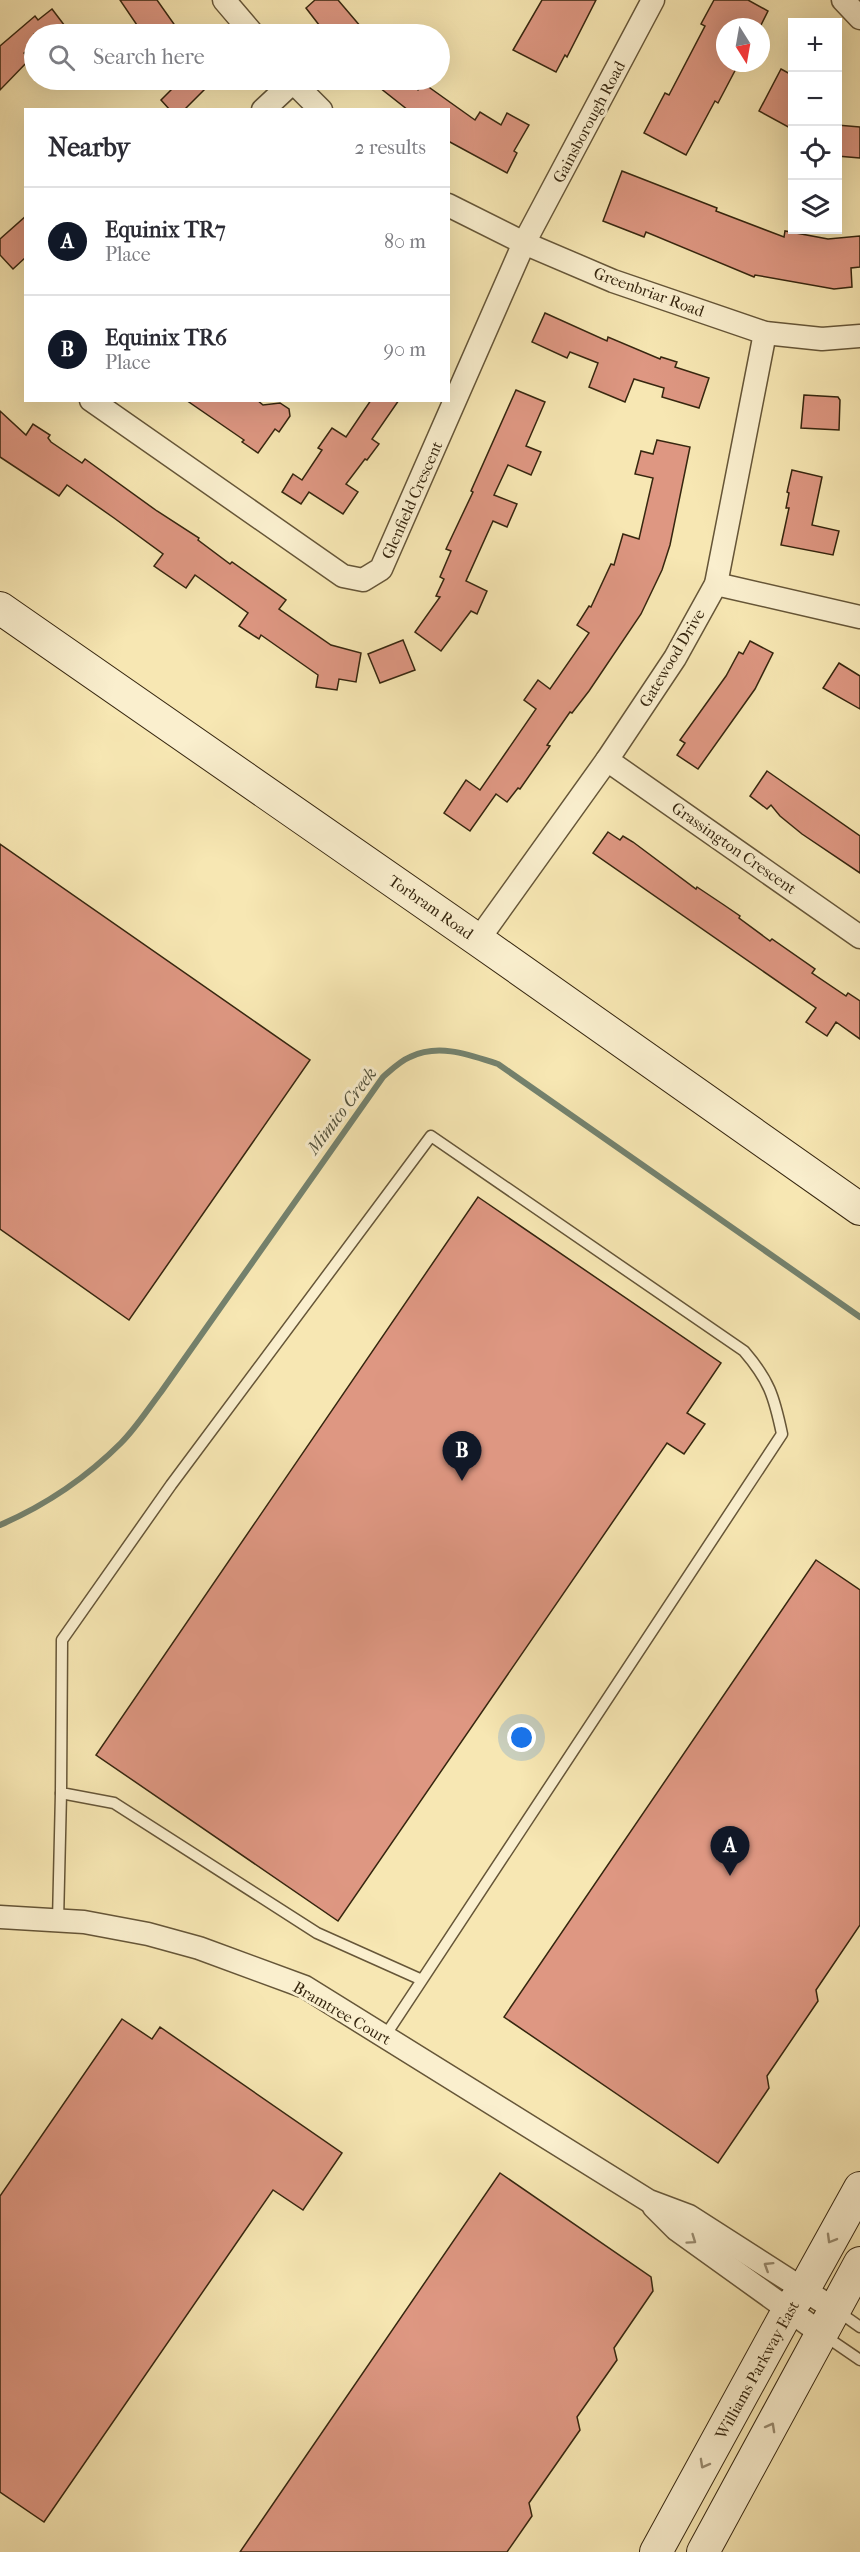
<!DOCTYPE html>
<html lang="en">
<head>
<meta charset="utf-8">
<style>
	body { margin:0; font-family:"IM FELL French Canon",serif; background:#f7f7f7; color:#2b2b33 }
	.controls { position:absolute; right:18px; top:18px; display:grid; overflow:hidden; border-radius:0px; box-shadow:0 6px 24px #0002 }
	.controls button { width:54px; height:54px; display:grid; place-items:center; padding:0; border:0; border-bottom:2px solid #e1e1e2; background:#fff; color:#2b2b33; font:30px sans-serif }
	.compass { position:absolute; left:716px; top:18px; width:54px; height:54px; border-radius:50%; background:#fff; box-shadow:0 6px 24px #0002; rotate:169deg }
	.you { position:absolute; left:522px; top:1738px; width:21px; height:21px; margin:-15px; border:4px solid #fff; border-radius:50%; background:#1a73e8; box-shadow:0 0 0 9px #1a73e833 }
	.badge { display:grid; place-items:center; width:39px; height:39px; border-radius:50%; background:#111827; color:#fff; font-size:20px; font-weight:700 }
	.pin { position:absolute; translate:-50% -50px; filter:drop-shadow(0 2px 3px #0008) }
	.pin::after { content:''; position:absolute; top:32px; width:21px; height:18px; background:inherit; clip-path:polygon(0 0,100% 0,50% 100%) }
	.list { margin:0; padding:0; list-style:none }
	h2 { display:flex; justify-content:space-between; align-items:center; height:78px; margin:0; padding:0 24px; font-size:26px }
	h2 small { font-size:20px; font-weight:400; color:#7c7c81 }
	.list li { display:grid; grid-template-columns:39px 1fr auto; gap:18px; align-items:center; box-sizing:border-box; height:108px; padding:0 24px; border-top:2px solid #e1e1e2 }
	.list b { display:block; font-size:22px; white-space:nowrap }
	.list p { margin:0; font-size:20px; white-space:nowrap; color:#7c7c81 }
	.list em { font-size:20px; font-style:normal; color:#7c7c81 }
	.icon { flex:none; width:33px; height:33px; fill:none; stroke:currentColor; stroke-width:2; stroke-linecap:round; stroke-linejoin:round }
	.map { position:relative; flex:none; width:860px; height:2552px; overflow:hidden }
	.search { position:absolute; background:#fff; box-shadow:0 6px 24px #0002; left:24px; top:24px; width:426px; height:66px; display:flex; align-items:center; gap:15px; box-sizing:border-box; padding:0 21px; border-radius:33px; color:#7c7c81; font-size:22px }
	.panel { position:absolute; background:#fff; box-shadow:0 6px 24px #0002; left:24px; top:108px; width:426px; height:294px; border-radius:0px }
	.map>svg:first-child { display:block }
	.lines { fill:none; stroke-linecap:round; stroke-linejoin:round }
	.stream { stroke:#74826e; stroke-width:6 }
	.building { fill:#de9782; stroke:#36260f; stroke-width:1.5 }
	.lane-casing { stroke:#665638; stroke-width:13 }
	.street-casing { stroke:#665638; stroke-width:25 }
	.secondary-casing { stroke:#36260f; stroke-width:34 }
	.lane { stroke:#faefce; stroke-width:10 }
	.street { stroke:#faefce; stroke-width:22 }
	.secondary { stroke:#faefce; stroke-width:32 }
	.oneway { stroke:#988a6e }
	.labels { text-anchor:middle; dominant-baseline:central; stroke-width:6; stroke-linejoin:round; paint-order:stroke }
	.street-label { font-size:16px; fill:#36260f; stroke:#faefce }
	.water-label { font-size:18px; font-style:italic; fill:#55543e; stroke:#faefce }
</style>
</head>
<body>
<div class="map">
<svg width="860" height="2552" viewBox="0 0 860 2552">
	<rect width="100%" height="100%" fill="#f7e7b3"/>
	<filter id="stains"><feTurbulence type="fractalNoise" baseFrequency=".00333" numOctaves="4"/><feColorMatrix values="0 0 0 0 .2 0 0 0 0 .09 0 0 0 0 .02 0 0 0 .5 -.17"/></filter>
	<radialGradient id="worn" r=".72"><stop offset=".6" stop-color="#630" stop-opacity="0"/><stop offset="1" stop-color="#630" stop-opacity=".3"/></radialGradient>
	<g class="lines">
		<path class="stream" d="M0 1525C46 1505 86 1478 121 1443 136 1428 148 1409 161 1392L383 1077C391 1070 400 1061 410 1057 439 1043 470 1055 498 1064L860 1317"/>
	</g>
	<g class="building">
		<polygon points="120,0 157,0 181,34 143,34"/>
		<polygon points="315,0 338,0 367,34 326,34 306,8"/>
		<polygon points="542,0 596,0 567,57 565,55 556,72 513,50"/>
		<polygon points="714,0 748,0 768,11 760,27 725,27 725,63 739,63 718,103 715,101 686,155 644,133 665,93 669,95 705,26 701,24"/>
		<polygon points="52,9 71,34 34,34 34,45 24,53 30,59 0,90 0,46 35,16 38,20"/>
		<polygon points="781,69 792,75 792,129 759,111"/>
		<polygon points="181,80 214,80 184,110 170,110 161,100"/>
		<polygon points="370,80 405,80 418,90 423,83 475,120 480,112 501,125 507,113 529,125 514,151 517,153 507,173 448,141 448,110 408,110"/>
		<polygon points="837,125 860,127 860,158 837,156"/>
		<polygon points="622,171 717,208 716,211 784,237 785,231 828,239 860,236 860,267 851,268 852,287 834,289 755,275 754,277 646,232 644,237 603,221"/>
		<polygon points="26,216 26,257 13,269 0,255 0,239"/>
		<polygon points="545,313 607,341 608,337 660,359 661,357 677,362 675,367 709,378 699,408 662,397 664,388 634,379 625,402 589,387 598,363 570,352 567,358 532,342"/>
		<polygon points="516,390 545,402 526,446 541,452 531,475 508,465 494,495 517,504 507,527 493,521 466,581 487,591 477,614 471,611 441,651 415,632 440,597 436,596 444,579 440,577 451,551 446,549 473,492 471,491"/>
		<polygon points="804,395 838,397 840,400 839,430 801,428"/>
		<polygon points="186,400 257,400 263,405 280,403 289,409 290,416 279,432 275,429 258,453 242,442 244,440"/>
		<polygon points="371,400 399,400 372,439 379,444 367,460 365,459 346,484 358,492 343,514 309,492 301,504 282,492 293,474 302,480 322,450 318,448 332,428 346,437"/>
		<polygon points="0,411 26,435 33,424 50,435 48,438 51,442 82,463 85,459 157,511 199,538 198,540 230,564 232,562 286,600 279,609 331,645 361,653 356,682 339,679 337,690 316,687 318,675 261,635 259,639 239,626 248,613 195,575 186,588 154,566 163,554 114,518 67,485 59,496 0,457"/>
		<polygon points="657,440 690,447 670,545 662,570 641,614 589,691 572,713 570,712 547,745 550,746 520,789 518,788 507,802 496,794 470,831 444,813 466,780 480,790 536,709 524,700 538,680 550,689 589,633 577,625 589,606 591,607 611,564 614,565 623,534 639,539 653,478 635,474 641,451 653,454"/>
		<polygon points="792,470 822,477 812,525 839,531 833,555 781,545 789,508 786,508 789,493 787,492"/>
		<polygon points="403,640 415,670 380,683 368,654"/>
		<polygon points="750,641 773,653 755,689 698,769 677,755 685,743 680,740 726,676 739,652 743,654"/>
		<polygon points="839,663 860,676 860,709 823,688"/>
		<polygon points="767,771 860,836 860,873 802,834 780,816 771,805 767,809 750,796"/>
		<polygon points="608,832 620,840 623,836 633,842 696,889 697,887 724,905 740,916 739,918 770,941 772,939 815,969 812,973 846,996 848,993 860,1001 860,1039 836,1022 827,1036 806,1022 816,1008 593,853"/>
		<polygon points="0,844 310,1060 129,1320 0,1229"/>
		<polygon points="478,1197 721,1363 687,1413 705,1424 684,1454 667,1443 338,1921 96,1755"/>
		<polygon points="816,1560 860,1590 860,1925 816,1990 818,2001 767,2076 769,2088 718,2163 504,2017"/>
		<polygon points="122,2019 152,2039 160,2027 342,2153 303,2210 273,2190 44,2522 0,2492 0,2196"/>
		<polygon points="500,2173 651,2277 653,2291 614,2348 617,2360 577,2417 580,2430 529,2503 532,2516 507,2552 240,2552"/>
	</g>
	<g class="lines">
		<defs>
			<g id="lane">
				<polyline points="58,1921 61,1793"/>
				<path d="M385 2036 422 1980 782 1434C774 1396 769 1380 744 1351L431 1136 171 1485 62 1640 61 1793 114 1803 317 1933 422 1980"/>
				<polyline points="836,2310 860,2327"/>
				<polyline points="825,2336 860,2360"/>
			</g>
			<g id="street">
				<polyline points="224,0 253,34"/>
				<polyline points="843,0 860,18"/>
				<polyline points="291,80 321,110"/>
				<polyline points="263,110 293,82"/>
				<polyline points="448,205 524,243 613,281 765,333 822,339 860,336"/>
				<polyline points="91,400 343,576 363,580 381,569 524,243 653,0"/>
				<polyline points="716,584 860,617"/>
				<polyline points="607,760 860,937"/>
				<polyline points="478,940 607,760 675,658 716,584 765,333"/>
				<polyline points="0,1917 84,1922 148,1934 199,1948 305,1987 649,2201 689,2216 834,2309"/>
				<polyline points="654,2207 676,2229 822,2334"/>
			</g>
			<g id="secondary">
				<polyline points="0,608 478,940 860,1209"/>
				<polyline points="656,2552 789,2309 804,2289 860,2188"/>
				<polyline points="703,2552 860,2263"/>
			</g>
		</defs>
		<use href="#lane" class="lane-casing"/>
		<use href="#street" class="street-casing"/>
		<use href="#secondary" class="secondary-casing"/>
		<use href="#lane" class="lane"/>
		<use href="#street" class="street"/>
		<use href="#secondary" class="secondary"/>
	</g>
	<defs><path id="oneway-chevron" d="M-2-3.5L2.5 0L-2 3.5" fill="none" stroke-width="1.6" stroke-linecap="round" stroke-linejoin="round" transform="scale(1.5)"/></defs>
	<g class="oneway">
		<use href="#oneway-chevron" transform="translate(831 2239) rotate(120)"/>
		<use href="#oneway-chevron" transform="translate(692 2240) rotate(35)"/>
		<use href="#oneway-chevron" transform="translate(768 2266) rotate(-148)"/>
		<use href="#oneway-chevron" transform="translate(771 2427) rotate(-61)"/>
		<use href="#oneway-chevron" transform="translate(704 2464) rotate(119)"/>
	</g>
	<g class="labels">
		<g class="street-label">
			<text transform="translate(589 122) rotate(-62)">Gainsborough Road</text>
			<text transform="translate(649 292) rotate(20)">Greenbriar Road</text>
			<text transform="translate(412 500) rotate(-66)">Glenfield Crescent</text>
			<text transform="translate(672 658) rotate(-59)">Gatewood Drive</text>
			<text transform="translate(734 848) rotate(35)">Grassington Crescent</text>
			<text transform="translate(431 907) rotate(35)">Torbram Road</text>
			<text transform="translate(342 2013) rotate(30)">Bramtree Court</text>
			<text transform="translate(757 2370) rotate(-61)">Williams Parkway East</text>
		</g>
		<g class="water-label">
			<text transform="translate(342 1111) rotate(-53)">Mimico Creek</text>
		</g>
	</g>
	<rect width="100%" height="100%" filter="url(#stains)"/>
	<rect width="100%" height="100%" fill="url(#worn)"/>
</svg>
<div class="controls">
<button>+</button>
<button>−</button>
<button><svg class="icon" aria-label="locate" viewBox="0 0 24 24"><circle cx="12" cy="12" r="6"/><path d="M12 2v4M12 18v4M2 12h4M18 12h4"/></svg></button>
<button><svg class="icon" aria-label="layers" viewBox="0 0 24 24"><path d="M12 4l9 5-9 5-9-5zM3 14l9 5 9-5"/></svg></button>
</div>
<svg class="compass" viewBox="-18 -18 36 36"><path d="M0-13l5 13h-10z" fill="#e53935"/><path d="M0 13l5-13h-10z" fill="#7c7c81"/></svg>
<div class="you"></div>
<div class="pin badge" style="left:730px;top:1876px">A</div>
<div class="pin badge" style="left:462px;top:1481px">B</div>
<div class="search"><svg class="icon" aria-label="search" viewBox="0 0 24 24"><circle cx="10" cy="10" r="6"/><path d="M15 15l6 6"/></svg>Search here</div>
<section class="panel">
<h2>Nearby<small>2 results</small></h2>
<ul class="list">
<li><span class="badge">A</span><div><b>Equinix TR7</b><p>Place</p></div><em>80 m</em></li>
<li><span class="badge">B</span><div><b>Equinix TR6</b><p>Place</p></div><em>90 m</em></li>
</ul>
</section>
</div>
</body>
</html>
